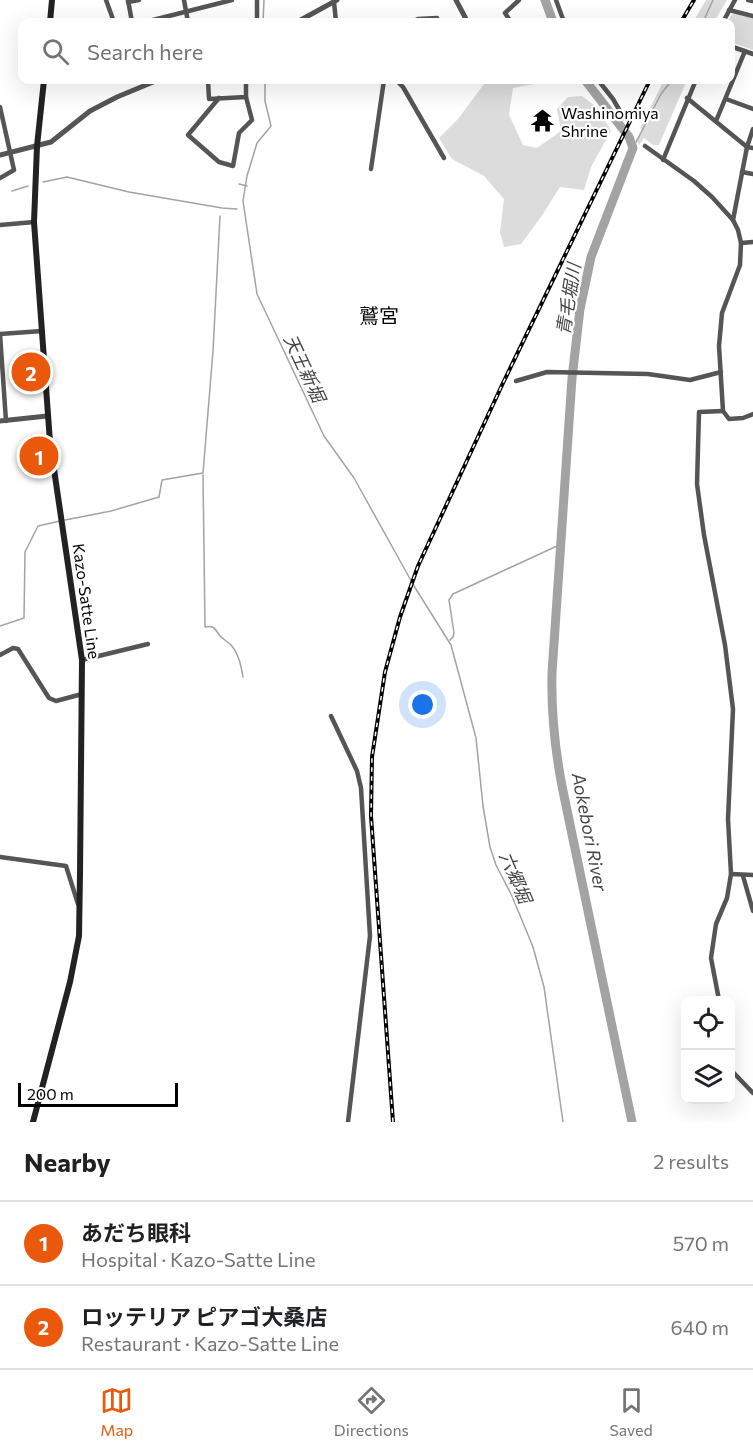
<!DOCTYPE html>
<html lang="en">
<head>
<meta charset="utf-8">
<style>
	body { margin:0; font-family:Commissioner,"Noto Sans JP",sans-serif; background:#f6f6f6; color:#202124 }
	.controls { position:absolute; right:18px; bottom:18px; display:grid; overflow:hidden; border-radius:12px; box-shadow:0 6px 24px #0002 }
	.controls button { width:54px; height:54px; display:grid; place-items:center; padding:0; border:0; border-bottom:2px solid #e0e0e0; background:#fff; color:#202124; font:30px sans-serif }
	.scale { position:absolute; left:18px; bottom:15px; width:160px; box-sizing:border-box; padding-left:6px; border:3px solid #000; border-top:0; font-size:16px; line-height:21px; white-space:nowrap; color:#000; -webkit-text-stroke:4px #fff; paint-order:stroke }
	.you { position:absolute; left:423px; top:705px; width:21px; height:21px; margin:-15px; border:4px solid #fff; border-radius:50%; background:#1a73e8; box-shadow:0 0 0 9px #1a73e833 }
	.badge { display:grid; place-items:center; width:39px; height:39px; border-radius:50%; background:#ea580c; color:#fff; font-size:20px; font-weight:700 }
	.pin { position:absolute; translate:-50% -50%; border:3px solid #fff; box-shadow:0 2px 6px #0006 }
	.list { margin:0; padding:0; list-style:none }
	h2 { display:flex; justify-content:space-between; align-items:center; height:78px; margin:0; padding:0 24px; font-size:26px }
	h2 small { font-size:20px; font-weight:400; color:#757577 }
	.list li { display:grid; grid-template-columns:39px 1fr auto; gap:18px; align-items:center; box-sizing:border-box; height:84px; padding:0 24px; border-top:2px solid #e0e0e0 }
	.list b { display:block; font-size:22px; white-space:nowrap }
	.list p { margin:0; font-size:20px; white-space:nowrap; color:#757577 }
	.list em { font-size:20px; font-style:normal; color:#757577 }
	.icon { flex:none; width:33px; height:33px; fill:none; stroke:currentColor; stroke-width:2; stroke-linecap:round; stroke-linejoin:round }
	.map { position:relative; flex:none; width:753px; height:1122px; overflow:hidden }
	.search { position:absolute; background:#fff; box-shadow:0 6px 24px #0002; left:18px; right:18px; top:18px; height:66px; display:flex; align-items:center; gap:15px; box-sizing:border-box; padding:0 21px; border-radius:12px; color:#757577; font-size:22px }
	.sheet { height:246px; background:#fff }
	nav { display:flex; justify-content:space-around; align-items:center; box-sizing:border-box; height:84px; border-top:2px solid #e0e0e0; background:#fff; font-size:16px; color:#757577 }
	nav a { display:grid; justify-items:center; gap:3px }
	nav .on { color:#ea580c }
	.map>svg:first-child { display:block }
	.green { fill:#dcdcdc }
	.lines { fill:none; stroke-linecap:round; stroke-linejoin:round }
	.stream { stroke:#a3a3a3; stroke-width:1.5 }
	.river { stroke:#a3a3a3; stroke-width:9 }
	.minor { stroke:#555; stroke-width:4.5 }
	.tertiary { stroke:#555; stroke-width:5 }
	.secondary { stroke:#222; stroke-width:6 }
	.rail-casing { stroke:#000; stroke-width:4 }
	.rail { stroke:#fff; stroke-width:1.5; stroke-dasharray:4.5; stroke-linecap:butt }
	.labels { text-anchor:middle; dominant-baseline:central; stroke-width:4.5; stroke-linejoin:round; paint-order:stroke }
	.poi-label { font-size:16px; fill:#000; stroke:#fff; text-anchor:start }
	.street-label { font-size:16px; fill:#000; stroke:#fff }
	.water-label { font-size:18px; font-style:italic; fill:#444; stroke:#fff }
	.quarter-label { font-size:20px; fill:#000; stroke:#fff }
</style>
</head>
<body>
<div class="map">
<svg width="753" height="1122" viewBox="0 0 753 1122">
	<rect width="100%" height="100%" fill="#fff"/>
	<g class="green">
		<polygon points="706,0 727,0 714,22 693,22"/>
		<polygon points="735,14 753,18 753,50 731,42 730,22 728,22 731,15"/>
		<polygon points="487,80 545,80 544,82 513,88 509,115 523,145 537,148 561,131 557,109 568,97 582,96 598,108 611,131 591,167 584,190 560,187 541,217 521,244 504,247 500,232 504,199 484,176 452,159 439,138 458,119"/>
		<polygon points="664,80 687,80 659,145 653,145 644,138 639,145 636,140 642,130 640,128"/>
	</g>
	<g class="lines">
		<g class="stream">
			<polyline points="263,22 264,0"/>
			<polyline points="703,22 713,0"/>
			<polyline points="265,80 265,101 271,126 257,143 247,176 243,201 257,294 324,436 354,478 414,586 451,645 476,738 483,806 490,847 496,865 512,896 533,947 544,987 563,1122"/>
			<polyline points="633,148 661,94 672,80"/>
			<polyline points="43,182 67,177 129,192 222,208 237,209"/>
			<polyline points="239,184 247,186"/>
			<polyline points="12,191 28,186"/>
			<path d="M203 475 205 627C214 625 215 629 220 636 223 639 228 642 231 645 239 654 241 666 243 677"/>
			<polyline points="65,520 111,511 159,497 162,480 203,473 213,351 220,216"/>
			<polyline points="0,626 24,618 25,552 38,526 60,521"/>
			<polyline points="450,640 453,637 454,633 449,600 453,594 557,546 561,546"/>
		</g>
		<g class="river">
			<polyline points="545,0 553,22"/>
			<path d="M585 80 629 137 633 148 591 257 580 309 572 378 552 673C551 714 555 751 563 791L632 1122"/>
		</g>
		<g class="minor">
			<polyline points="106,0 114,22"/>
			<polyline points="128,0 132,22"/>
			<polyline points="184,0 188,22"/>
			<polyline points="556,0 564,22"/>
			<polyline points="748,0 753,1"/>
			<polyline points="128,2 139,0"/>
			<polyline points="334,2 336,22"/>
			<polyline points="729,10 753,16"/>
			<polyline points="145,22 232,0"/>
			<polyline points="257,22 257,0"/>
			<polyline points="412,22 418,19 437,18"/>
			<polyline points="511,22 505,13 519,0"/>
			<polyline points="723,22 735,0"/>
			<polyline points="730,46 753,54"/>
			<polyline points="208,80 209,99 246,97 246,80"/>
			<polyline points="396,80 403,87 444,158"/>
			<polyline points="598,80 613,99 624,118"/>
			<polyline points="219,98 188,135 219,162 233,166 239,133 252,120 246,97"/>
			<polyline points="687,98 747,147 753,148"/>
			<polyline points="726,99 753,109"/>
			<polyline points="0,107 14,170 0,178"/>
			<polyline points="716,121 745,51"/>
			<polyline points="645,146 694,181 712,197 733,220 738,230 741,243 740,265 722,313 719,346 723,411 729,419 743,418 753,414"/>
			<polyline points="663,160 696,80"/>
			<polyline points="371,169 384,80"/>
			<polyline points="742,172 753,174"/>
			<polyline points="733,220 747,147 753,129"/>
			<polyline points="0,225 34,222"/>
			<polyline points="741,243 753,242"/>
			<polyline points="0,334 6,421"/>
			<polyline points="0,334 42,331"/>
			<polyline points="516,381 547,372 648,374 690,380 721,372"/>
			<polyline points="0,655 13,648 18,649 49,698 56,701 82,694"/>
			<polyline points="82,660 148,644"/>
			<polyline points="331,716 357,771 361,788 370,936 348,1122"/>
			<polyline points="0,857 66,866 78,904"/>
			<polyline points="731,874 753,875"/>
			<polyline points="743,876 753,911"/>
			<polyline points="719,1000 711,958 716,924 727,898 731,874 728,819 733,709 725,645 704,535 697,484 699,412 723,411"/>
			<polyline points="730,1069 753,1093"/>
		</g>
		<g class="tertiary">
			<polyline points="456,0 466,19"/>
			<polyline points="297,22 337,0"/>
			<polyline points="0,155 51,142 90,111 117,97 158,80"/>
			<polyline points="0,421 47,416"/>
		</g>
		<g class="secondary">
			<polyline points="50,22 52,0"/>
			<polyline points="33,1122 70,982 79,936 80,874 82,660 50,442 34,222 37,146 44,80"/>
		</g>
		<defs>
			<g id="rail">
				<polyline points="681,22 694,0"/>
				<polyline points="393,1122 371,816 372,757 385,672 400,617 418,566 503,383 650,80"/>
			</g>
		</defs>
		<use href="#rail" class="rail-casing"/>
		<use href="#rail" class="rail"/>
	</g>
	<defs>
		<symbol id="temple-bare" viewBox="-9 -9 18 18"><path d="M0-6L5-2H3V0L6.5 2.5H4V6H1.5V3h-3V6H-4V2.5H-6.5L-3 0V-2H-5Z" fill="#000" stroke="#fff" stroke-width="2.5" paint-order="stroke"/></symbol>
	</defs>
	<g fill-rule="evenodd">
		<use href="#temple-bare" x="526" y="104" width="33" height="33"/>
	</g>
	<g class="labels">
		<g class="poi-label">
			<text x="561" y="112">Washinomiya<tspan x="561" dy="18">Shrine</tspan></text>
		</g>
		<g class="street-label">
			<text transform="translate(87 601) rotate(82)">Kazo-Satte Line</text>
		</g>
		<g class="water-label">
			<text transform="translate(568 299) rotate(-81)">青毛堀川</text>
			<text transform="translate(305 368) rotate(65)">天王新堀</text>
			<text transform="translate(590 832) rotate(79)">Aokebori River</text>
			<text transform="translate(516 877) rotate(67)">六郷堀</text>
		</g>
		<g class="quarter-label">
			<text x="379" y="315">鷲宮</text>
		</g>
	</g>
</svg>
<div class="controls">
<button><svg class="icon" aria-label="locate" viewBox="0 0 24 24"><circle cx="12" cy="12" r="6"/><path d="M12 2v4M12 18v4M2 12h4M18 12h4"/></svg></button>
<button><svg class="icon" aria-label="layers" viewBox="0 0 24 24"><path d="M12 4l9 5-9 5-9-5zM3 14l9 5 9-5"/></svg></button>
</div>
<div class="scale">200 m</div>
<div class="you"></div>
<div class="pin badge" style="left:39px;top:456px">1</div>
<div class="pin badge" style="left:31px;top:372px">2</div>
<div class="search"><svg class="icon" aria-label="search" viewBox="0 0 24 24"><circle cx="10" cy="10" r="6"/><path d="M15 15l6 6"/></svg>Search here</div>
</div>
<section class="sheet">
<h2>Nearby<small>2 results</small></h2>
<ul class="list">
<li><span class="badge">1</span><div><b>あだち眼科</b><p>Hospital · Kazo-Satte Line</p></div><em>570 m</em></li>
<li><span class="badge">2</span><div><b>ロッテリア ピアゴ大桑店</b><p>Restaurant · Kazo-Satte Line</p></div><em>640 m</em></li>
</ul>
</section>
<nav>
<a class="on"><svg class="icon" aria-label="map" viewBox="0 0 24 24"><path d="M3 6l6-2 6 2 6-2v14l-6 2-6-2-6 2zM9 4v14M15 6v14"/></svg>Map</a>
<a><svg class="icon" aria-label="directions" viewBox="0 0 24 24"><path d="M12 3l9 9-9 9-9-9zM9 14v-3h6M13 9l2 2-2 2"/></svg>Directions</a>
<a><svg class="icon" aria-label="saved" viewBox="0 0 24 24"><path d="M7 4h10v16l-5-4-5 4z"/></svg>Saved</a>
</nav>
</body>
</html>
